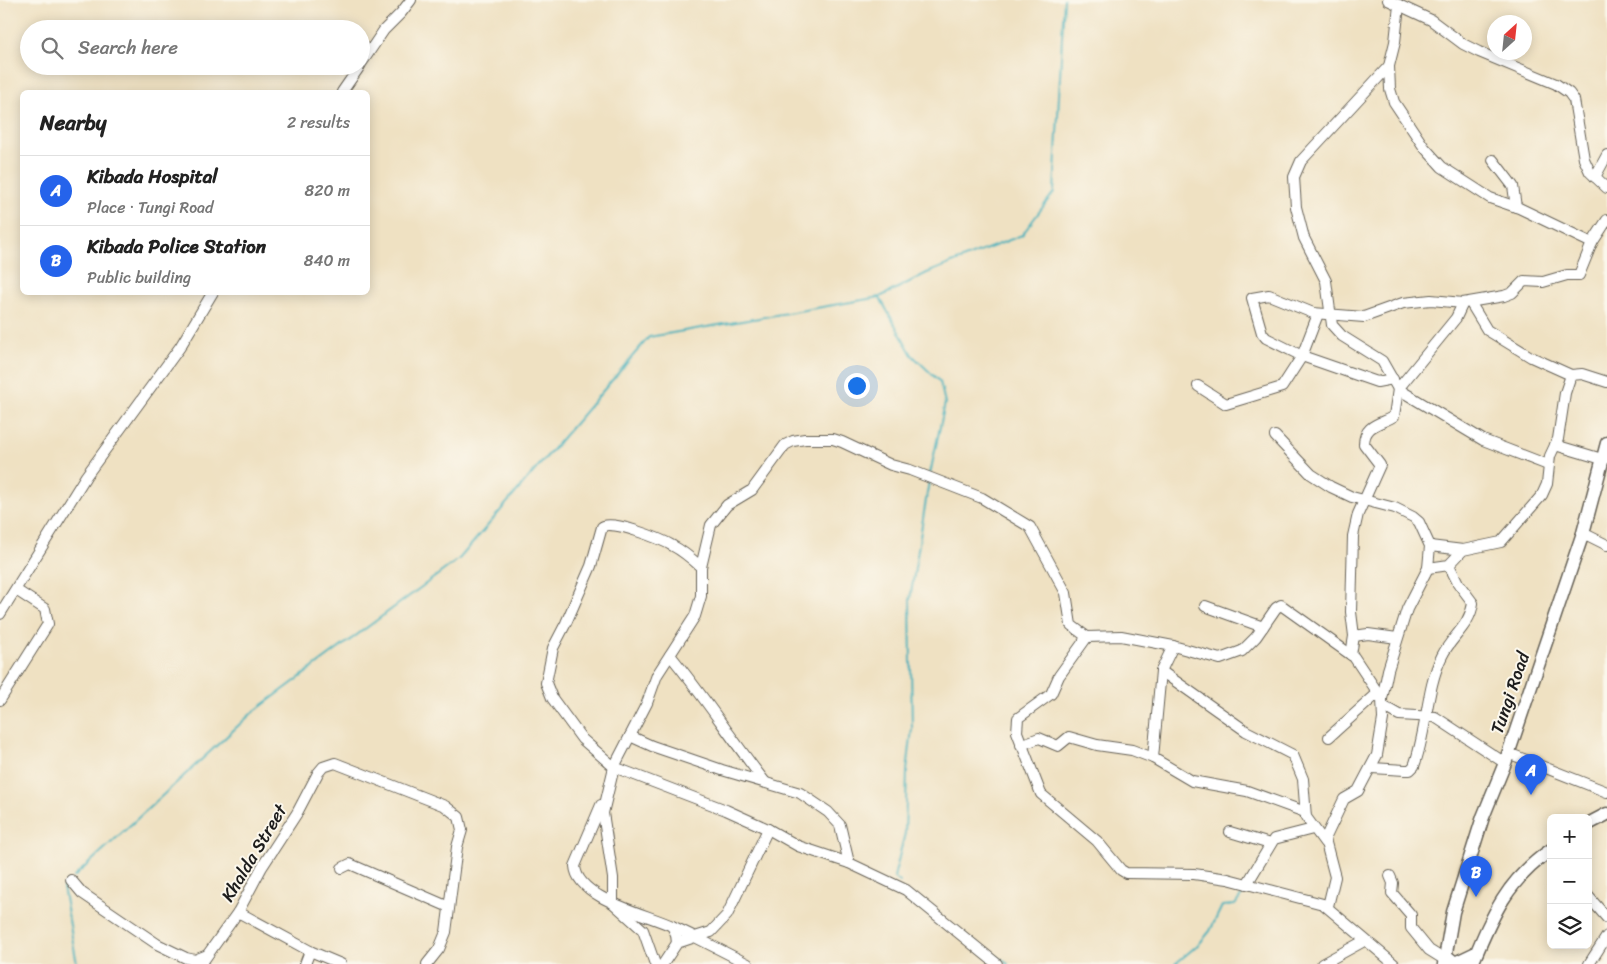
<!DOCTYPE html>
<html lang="en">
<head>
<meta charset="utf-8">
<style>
	body { margin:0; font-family:Sriracha,sans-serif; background:#f6f6f6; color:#222 }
	.controls { position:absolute; right:15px; bottom:15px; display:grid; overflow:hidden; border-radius:8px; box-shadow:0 2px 12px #0003 }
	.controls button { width:45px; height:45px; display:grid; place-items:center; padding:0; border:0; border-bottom:1px solid #e0e0e0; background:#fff; color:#222; font:25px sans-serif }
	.compass { position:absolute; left:1487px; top:15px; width:45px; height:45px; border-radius:50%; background:#fff; box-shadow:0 2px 12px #0003; rotate:27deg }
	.you { position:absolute; left:856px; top:385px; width:18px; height:18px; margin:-12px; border:4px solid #fff; border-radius:50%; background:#1a73e8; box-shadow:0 0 0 8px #1a73e833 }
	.badge { display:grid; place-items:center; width:32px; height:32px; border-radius:50%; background:#2563eb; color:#fff; font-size:16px; font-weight:700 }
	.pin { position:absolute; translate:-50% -41px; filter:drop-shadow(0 1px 2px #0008) }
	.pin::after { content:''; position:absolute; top:26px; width:18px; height:15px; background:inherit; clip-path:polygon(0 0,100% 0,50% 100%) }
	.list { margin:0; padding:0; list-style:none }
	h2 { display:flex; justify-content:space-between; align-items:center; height:65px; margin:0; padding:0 20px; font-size:21px }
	h2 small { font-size:16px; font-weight:400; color:#767676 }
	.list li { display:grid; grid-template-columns:32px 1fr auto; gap:15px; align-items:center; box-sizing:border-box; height:70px; padding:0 20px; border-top:1px solid #e0e0e0 }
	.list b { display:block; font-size:19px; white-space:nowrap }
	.list p { margin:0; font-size:16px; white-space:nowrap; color:#767676 }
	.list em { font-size:16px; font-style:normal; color:#767676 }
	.icon { flex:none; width:28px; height:28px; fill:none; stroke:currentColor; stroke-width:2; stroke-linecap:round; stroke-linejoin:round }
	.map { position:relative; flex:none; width:1607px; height:964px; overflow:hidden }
	.search { position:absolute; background:#fff; box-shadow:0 2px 12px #0003; left:20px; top:20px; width:350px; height:55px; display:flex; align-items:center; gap:12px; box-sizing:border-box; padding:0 18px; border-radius:28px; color:#767676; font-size:19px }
	.panel { position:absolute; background:#fff; box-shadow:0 2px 12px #0003; left:20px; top:90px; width:350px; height:205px; border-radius:8px }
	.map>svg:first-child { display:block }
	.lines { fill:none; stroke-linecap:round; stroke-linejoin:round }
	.stream { stroke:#40b0bc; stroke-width:2 }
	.minor-casing { stroke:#666156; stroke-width:12 }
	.major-casing { stroke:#666156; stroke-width:15 }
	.minor { stroke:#fff; stroke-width:10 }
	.major { stroke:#fff; stroke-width:12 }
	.labels { text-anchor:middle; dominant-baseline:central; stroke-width:4; stroke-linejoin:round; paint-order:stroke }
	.street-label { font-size:18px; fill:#1c1c1c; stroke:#fbf7ec }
</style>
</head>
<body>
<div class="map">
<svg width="1607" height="964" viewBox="0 0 1607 964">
	<rect width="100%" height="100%" fill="#fbf7ec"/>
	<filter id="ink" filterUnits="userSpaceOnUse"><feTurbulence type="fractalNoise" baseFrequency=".02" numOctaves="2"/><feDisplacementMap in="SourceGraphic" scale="10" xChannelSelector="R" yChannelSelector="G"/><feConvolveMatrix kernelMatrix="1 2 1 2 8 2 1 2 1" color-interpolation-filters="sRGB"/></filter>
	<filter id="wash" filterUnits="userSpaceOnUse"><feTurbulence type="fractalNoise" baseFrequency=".0096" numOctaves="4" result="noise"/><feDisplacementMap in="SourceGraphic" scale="20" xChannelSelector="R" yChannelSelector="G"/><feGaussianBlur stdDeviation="1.12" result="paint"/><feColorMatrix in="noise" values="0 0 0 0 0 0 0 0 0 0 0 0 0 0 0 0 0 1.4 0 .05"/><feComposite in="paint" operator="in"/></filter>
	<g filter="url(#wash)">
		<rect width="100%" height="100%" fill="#efe1c2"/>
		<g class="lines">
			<g class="stream">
				<polyline points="880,298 912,355 940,382 945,403 930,474"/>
				<polyline points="74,877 252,713 459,559 649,337 880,297 927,273 1022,235 1054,192 1064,0"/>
				<polyline points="68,882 63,887 77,964"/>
				<polyline points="900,882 894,877 905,833 907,771 912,729 910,600 929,481"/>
				<polyline points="987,950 1008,964"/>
				<polyline points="1175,964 1199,944 1210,931 1222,906 1235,905 1242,895"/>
			</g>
		</g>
	</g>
	<g filter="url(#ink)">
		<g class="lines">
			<defs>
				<g id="minor">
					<polyline points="1388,0 1431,20 1463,44 1479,52 1556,84 1569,93 1574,100 1584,159 1590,172 1607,188"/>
					<polyline points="1399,5 1395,42 1389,66 1301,161 1294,177 1296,207 1304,238 1326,281 1332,325 1342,336 1382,361 1398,389 1483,440 1548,465"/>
					<polyline points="361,64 384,30 401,13 411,0"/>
					<polyline points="1389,66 1390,89 1394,102 1424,147 1442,167 1490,198 1519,208 1592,243"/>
					<polyline points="342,92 360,66"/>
					<polyline points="1493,160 1513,186 1516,207"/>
					<polyline points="1595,177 1607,155"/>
					<polyline points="1470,302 1487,330 1531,357 1571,375"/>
					<polyline points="1393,379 1377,382 1302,356 1266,338 1262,333 1252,298 1269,295 1313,313 1364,317 1403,303 1431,300 1463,303 1504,296 1512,293 1524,281 1543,282 1567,275 1579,275 1592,243 1607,220"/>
					<polyline points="1198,386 1226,404 1282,387 1302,356 1318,314"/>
					<polyline points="1275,436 1311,474 1331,487 1352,497 1395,508 1413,517 1419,522 1430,546 1428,568 1407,609 1388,670 1382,699 1383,719 1377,755 1358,791 1344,799 1325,839 1335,877 1328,906"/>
					<polyline points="1555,445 1602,459"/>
					<polyline points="1583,533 1607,545"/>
					<polyline points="1430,546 1463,550"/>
					<path d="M701 567C692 559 683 551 673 546 661 539 611 519 602 527L591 566 566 623 553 648 546 683 552 698 582 739 614 767 726 810 768 829 798 846 849 863 906 890 997 964"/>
					<polyline points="1428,568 1449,565 1463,550 1501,542 1542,495 1547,484 1550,456 1558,439 1565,393 1571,375 1582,374 1607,382"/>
					<polyline points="1205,606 1263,627"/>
					<polyline points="0,614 86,476 180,347 213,292"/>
					<polyline points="1354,636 1368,634 1397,638"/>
					<polyline points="1087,637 1059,676 1051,694 1018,718 1017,732 1041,794 1097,841 1121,870 1126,873 1194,874 1228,879 1323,904 1394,964"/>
					<path d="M670 655C704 696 732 740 765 782"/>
					<path d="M1351 655 1354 636 1351 612 1353 536 1358 514 1380 465 1364 444C1364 424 1382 424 1394 416L1398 389 1456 318 1463 303"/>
					<polyline points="1161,671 1246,731 1293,755 1303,779 1306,817 1325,843"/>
					<polyline points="0,700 48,624 45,609 16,590"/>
					<polyline points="1383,706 1399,715 1435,717 1505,763"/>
					<polyline points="630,736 652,746 722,770 800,793 828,812 840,825 849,863"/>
					<polyline points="1329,737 1378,693"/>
					<polyline points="1021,745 1039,738 1058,746 1069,737 1097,745 1132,750 1153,758 1192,781 1247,791 1305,812"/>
					<polyline points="1508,753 1607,792"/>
					<polyline points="1153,758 1161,671 1173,646"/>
					<path d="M1372 768 1405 770H1410L1414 766C1427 732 1426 688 1442 656 1451 637 1470 626 1473 603L1458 583 1449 565"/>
					<path d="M601 805 575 866C577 899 647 914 672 926L676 934 677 943"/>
					<polyline points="1230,832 1270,844"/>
					<polyline points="342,868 350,864 449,907"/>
					<polyline points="1390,876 1393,883 1392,893 1411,915 1411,928 1429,950 1445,960"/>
					<polyline points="71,880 82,893 157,944 186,958 195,960 205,956"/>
					<polyline points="1247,884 1274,839 1313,829"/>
					<polyline points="1588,896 1607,918"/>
					<polyline points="238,912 310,951 341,964"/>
					<polyline points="672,926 695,937 711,932 727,915 768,829"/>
					<polyline points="201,964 238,912 262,867 297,813 318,773 323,767 335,763 445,806 459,817 462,830 457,847 446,932 439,949 427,964"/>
					<polyline points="305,964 310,951"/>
					<polyline points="655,964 643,930 613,903 613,878 603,813 614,767 647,703 657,675 695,616 701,596 701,567 711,525 727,505 752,490 785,445 793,441 805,439 833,439 842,442 891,465 910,470 982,498 1030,527 1066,593 1071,625 1087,637 1121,636 1173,646 1220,659 1242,651 1256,637 1276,608 1281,605 1354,657 1382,699"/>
					<polyline points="663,964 677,943 695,937 748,964"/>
					<polyline points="1322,964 1364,941"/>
					<polyline points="1589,964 1607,936"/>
				</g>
				<g id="major">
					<polyline points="1588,824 1607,814"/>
					<polyline points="1445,955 1455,963 1476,953"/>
					<polyline points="1444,964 1453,912 1483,817 1505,763 1583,533 1607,443"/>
					<path d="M1472 964C1492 916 1506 881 1551 850"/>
				</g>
			</defs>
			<use href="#minor" class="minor-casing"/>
			<use href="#major" class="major-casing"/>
			<use href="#minor" class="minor"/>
			<use href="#major" class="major"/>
		</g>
	</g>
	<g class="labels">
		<g class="street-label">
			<text transform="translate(1510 693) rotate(-71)">Tungi Road</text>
			<text transform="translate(254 853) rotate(-59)">Khalda Street</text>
		</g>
	</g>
</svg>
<div class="controls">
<button>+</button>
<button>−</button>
<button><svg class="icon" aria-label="layers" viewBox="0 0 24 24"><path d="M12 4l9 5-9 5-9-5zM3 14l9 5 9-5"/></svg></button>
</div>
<svg class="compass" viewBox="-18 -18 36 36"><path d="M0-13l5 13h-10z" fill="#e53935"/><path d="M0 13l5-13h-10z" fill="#767676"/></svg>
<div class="you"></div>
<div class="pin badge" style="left:1531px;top:795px">A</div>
<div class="pin badge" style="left:1476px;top:897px">B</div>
<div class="search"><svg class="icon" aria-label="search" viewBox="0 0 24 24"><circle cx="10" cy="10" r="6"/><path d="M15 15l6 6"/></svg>Search here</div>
<section class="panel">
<h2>Nearby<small>2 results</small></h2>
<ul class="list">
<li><span class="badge">A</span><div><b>Kibada Hospital</b><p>Place · Tungi Road</p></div><em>820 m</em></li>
<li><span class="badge">B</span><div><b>Kibada Police Station</b><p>Public building</p></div><em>840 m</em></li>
</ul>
</section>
</div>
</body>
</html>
